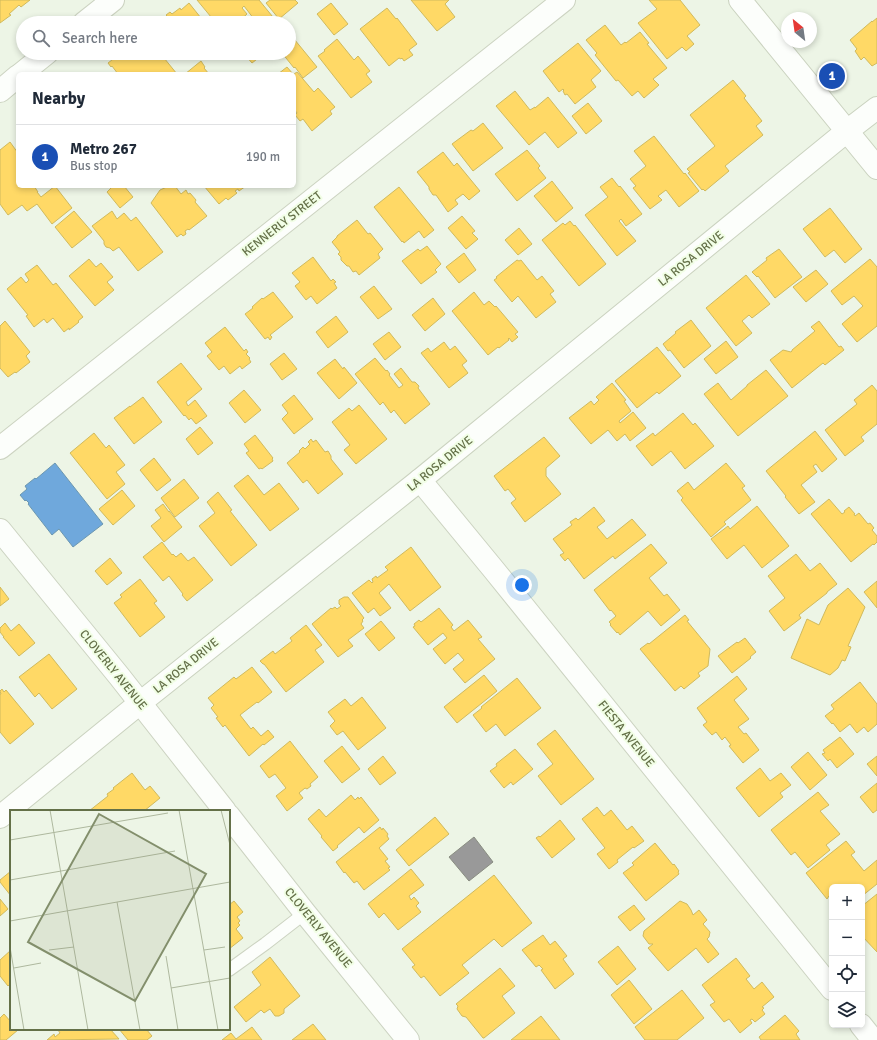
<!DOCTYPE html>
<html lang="en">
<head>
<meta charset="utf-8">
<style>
	body { margin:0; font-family:Signika,sans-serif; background:#f2f2f3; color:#1f2937 }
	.controls { position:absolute; right:12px; bottom:12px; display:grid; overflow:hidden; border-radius:6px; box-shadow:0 2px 6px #0003 }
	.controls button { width:36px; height:36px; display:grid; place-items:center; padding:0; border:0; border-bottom:1px solid #e0e1e3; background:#fff; color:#1f2937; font:20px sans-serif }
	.compass { position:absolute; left:781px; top:12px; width:36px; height:36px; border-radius:50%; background:#fff; box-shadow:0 2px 6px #0003; rotate:331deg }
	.you { position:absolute; left:522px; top:585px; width:14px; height:14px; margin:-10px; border:3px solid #fff; border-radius:50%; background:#1a73e8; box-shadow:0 0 0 6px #1a73e833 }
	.badge { display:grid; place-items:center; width:26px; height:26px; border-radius:50%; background:#db2777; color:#fff; font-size:13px; font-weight:700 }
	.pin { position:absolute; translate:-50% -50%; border:2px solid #fff; box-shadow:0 1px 4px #0006 }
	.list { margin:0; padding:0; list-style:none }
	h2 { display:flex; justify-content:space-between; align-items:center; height:52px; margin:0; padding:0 16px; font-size:17px }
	h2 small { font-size:13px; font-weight:400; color:#747a83 }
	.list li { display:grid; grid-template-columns:26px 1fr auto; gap:12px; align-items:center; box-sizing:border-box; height:64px; padding:0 16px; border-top:1px solid #e0e1e3 }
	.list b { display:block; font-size:15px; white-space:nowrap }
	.list p { margin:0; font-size:13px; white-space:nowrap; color:#747a83 }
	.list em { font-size:13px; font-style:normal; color:#747a83 }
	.icon { flex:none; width:22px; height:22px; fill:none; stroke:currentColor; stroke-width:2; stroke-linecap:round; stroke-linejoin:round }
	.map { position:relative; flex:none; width:877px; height:1040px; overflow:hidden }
	.search { position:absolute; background:#fff; box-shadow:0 2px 6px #0003; left:16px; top:16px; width:280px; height:44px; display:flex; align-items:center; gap:10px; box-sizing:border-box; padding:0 14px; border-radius:22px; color:#747a83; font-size:15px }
	.panel { position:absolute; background:#fff; box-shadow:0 2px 6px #0003; left:16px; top:72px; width:280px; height:116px; border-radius:6px }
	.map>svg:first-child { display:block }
	.homes { fill:#ffd966; stroke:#d0ba5d }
	.schools { fill:#6fa8dc; stroke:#6c97b0 }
	.industry { fill:#999; stroke:#898d81 }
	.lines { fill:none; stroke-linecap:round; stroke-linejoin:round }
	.lane-casing { stroke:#ccd3c1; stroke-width:14 }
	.street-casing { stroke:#ccd3c1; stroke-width:24 }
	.secondary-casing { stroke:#cad2bf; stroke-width:24 }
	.lane { stroke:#fcfefb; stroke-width:12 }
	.street { stroke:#fcfefb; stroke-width:22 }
	.secondary { stroke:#fcfefb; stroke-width:22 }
	.labels { text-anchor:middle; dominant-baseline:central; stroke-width:4; stroke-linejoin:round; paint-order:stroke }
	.street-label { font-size:12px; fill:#647048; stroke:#f1fee5 }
	.inset-road { fill:none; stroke:#aeb89e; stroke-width:1 }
	.view { fill:#838f6c; fill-opacity:0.15; stroke:#838f6c; stroke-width:2 }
	.inset-edge { fill:none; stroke:#647048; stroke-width:2 }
</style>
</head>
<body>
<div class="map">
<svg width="877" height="1040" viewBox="0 0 877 1040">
	<rect width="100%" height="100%" fill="#edf5e6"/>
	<g class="homes">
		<polygon points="0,0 30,0 21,7 19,5 9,14 11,15 0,23"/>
		<polygon points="197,0 259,0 277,22 276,23 257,23 244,6 242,8 247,14 237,23 216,23"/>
		<polygon points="270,0 295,0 298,3 279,19 266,3"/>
		<polygon points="411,0 449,0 445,4 455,17 437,31"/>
		<polygon points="649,0 680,0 700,25 687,36 694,44 686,51 682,47 667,59 638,23 657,9"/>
		<polygon points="189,3 205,23 158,23 167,16 166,15 170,12 172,14 180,8 181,10"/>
		<polygon points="331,3 348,24 334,35 317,14"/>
		<polygon points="387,8 396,19 397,18 417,44 409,50 413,55 404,61 402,58 401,59 399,58 389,66 360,29"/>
		<polygon points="877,18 877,63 872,66 864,57 861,60 855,51 857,49 850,40 872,21 872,22"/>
		<polygon points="605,25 621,45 625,42 626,43 640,32 649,43 647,44 667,68 653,79 659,85 644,98 638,91 632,96 618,80 616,81 595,55 597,53 586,40"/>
		<polygon points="290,34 317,67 303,78 295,67 294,68 282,53 289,53 289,35"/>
		<polygon points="337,39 354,60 358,56 370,71 366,74 372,82 351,98 318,56 325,51 324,50"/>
		<polygon points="578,43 601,71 591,80 596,87 575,104 567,94 565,95 563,91 564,90 563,89 559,92 543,71"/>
		<polygon points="121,53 160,53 177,74 118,74 112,66 111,67 108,63"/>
		<polygon points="247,53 265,53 252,63 245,55"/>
		<polygon points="201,61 205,67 204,68 209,74 185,74"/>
		<polygon points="287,67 293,74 278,74"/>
		<polygon points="297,72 314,92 318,88 335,107 330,111 332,114 312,131 303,119 300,121 295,115 297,113 294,109 294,74"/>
		<polygon points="733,80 746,96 744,98 762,121 756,126 763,135 725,166 729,171 705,191 703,189 702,190 688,173 690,172 687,169 715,146 690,115"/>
		<polygon points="515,91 530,110 535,107 535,108 548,97 577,133 558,148 545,132 529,145 496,106"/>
		<polygon points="588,103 602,121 586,134 572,116"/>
		<polygon points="483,123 503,148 473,171 452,144 471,130 473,131"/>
		<polygon points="654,136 684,174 685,173 699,191 679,207 666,190 658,196 662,200 650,209 633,188 636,186 630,179 646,166 634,151"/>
		<polygon points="10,142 18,153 18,186 34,186 38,192 37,192 41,197 55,186 72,208 52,224 37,204 27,211 22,205 8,215 0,204 0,150"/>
		<polygon points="527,150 540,166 538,168 546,178 517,201 495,174"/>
		<polygon points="443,152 454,166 457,163 480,191 469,200 463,194 455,200 458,204 448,212 436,195 433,195 429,189 429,187 417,172"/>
		<polygon points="612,178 619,187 620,186 642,214 626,226 621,219 619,221 636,241 617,256 585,215 608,197 600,187"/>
		<polygon points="552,181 573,208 556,222 534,196"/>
		<polygon points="113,186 124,186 133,197 120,208 107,192"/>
		<polygon points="169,186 175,186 181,194 186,190 188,194 190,193 196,200 195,202 207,216 189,230 188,229 185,231 186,234 183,236 181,234 177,237 151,203 160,190"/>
		<polygon points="204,186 246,186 239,191 238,189 235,191 237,193 228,200 226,198 219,204"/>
		<polygon points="399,187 434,230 424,238 419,231 404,243 403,241 402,242 374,207"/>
		<polygon points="830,208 862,249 845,263 834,250 825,257 803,229"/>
		<polygon points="74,211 92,232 72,248 55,227"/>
		<polygon points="112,211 117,219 124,213 131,221 136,217 163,252 138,271 119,247 113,251 110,248 106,247 104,244 104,241 92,226"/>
		<polygon points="462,216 475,231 472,233 478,239 466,249 448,228"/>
		<polygon points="357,220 368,234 370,233 383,249 378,254 380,258 359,275 356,271 353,272 349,266 347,266 341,260 341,257 338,254 340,252 332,242 337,237 337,236"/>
		<polygon points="570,221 574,226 575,225 606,264 579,286 542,240 563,223 565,225"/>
		<polygon points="519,228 532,244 518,255 505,240"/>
		<polygon points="427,246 441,264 435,270 437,272 421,284 402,261 418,249 420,251"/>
		<polygon points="779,249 802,277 775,298 758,276 757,277 752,272 767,260 766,258"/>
		<polygon points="464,253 476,270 459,283 446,267"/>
		<polygon points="313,257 331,281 333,279 336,282 334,283 337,288 317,304 311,296 306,300 295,286 300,282 292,273"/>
		<polygon points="89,259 96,267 101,263 113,277 107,282 114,290 95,306 69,276"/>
		<polygon points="870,259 877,267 877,326 857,342 842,324 863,306 854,296 842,305 831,291"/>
		<polygon points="517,260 519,261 521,260 537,280 542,276 554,291 550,294 556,302 536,318 518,296 512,302 494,280 497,278 496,277"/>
		<polygon points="37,265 53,285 56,283 83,317 78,321 79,322 69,330 69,328 64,332 53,318 47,323 44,319 34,327 26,316 28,315 7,289 21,277 26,283 29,280 25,274"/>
		<polygon points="816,270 828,284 806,302 793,287"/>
		<polygon points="746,275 770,304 752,318 749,315 742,321 752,333 736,346 706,308"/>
		<polygon points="374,286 392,309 378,319 360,297"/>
		<polygon points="273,292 293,317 270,335 272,337 270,340 268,337 265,339 245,314 253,308 252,307 262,298 263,299"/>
		<polygon points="474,292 484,305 489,301 495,307 496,306 518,332 515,334 518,337 512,342 509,338 508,339 509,340 499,348 498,347 488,355 452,311"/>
		<polygon points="433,298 445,314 425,331 412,315"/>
		<polygon points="336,316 348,332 328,348 316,332"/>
		<polygon points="691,320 711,346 684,368 670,350 668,351 663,344 676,333 675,332"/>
		<polygon points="5,321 30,352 26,356 30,362 16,373 15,372 8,377 0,368 0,326"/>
		<polygon points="819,321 839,347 841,346 844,350 825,365 823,363 792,388 770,360 783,350 791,352 792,351 792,350 815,331 811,327"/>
		<polygon points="225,327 244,351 246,349 248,352 246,354 250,358 249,359 251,362 242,369 240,366 230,374 224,366 219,370 207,356 212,352 205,343"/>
		<polygon points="389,332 401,347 385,360 373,344"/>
		<polygon points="726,341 738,357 716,374 704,359"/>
		<polygon points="444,342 450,350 455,346 467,361 462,365 468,373 449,388 421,353 428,348 431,352"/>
		<polygon points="657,347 681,376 659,394 657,392 637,408 615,381"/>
		<polygon points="284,353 297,369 282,380 270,364"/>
		<polygon points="375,358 386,371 387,370 390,374 389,375 399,388 403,385 394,374 401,368 412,382 415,382 419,386 418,388 430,404 405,424 394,410 391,413 383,402 380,405 355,374"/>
		<polygon points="335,359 343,369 344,367 357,383 339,399 317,373"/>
		<polygon points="181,363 202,389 186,402 188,406 195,400 207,416 196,424 191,418 189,420 185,415 184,416 157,382"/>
		<polygon points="766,370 788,396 738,436 704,394 718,383 731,400 747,386 747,385"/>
		<polygon points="612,383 626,400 624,401 631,411 619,421 620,423 633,412 646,428 630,441 625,434 617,441 608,430 591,444 569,418 591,401 594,405 599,400 596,397"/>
		<polygon points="872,385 877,391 877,424 861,437 864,441 845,456 825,430 857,404 854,400"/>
		<polygon points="244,390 261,410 245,423 229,403"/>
		<polygon points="294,395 313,419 294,434 282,419 288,413 282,405"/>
		<polygon points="143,397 162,422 134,444 114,418 130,406 130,407"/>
		<polygon points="359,405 387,439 356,464 344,450 350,445 332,422 349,408 352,411"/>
		<polygon points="683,413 693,425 695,423 714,446 685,469 671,451 652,466 636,446 653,433 655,436"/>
		<polygon points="200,427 213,443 198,455 186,439"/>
		<polygon points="815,431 837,459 822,472 816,464 813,466 817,472 801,485 815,502 799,514 785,497 786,496 766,471"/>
		<polygon points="94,433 106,448 109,445 125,465 116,472 125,484 107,499 70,453"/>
		<polygon points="255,435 273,458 272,459 273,461 262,469 261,468 259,469 246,453 249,451 244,444"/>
		<polygon points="544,437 560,456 546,468 546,476 561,494 525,522 511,503 516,499 508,489 505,491 494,476"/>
		<polygon points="311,439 313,442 316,440 325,452 328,451 331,456 331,459 343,474 318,494 307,480 303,483 287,463 300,452 299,451 303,447 305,449 310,444 308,442"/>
		<polygon points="154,458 171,480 157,491 140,470"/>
		<polygon points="726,463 745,486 742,488 751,500 724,522 726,524 711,537 681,500 683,498 677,491 688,482 694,490"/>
		<polygon points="248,475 264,495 279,483 299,509 270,531 234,486"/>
		<polygon points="184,479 199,498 175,517 161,498"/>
		<polygon points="122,490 135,506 113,525 99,509"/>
		<polygon points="218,492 232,510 230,511 257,545 231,566 199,526 215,513 207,502"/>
		<polygon points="829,499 842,514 845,512 844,511 849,507 855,514 854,514 855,516 859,513 868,524 870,523 874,528 872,530 877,536 877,542 874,545 873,544 851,562 811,514"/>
		<polygon points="163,504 169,512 169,511 182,527 164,542 151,526 161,518 155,510"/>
		<polygon points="757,506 789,546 762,568 744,545 727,559 711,539 728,526 730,529"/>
		<polygon points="594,507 605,521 597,527 607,539 632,519 646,535 615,559 613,556 584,579 568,558 565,561 560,555 564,553 553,539 572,525 570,522 576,518 578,520"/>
		<polygon points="162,542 172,555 173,554 176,557 181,553 188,561 194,557 213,580 187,601 182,595 183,594 169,576 163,581 143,557"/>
		<polygon points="651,544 667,563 649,578 664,596 667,594 680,610 661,626 648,611 620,635 618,632 617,633 610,625 611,624 609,622 616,616 611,610 610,611 594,590"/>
		<polygon points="411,547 441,587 410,611 389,584 379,593 391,608 380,616 374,608 368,613 352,593 369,580 372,583 373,582 372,579 376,576 377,578 388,570 385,567"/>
		<polygon points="796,554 810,571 820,563 837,584 827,592 827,593 799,615 801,618 784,631 769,611 785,598 768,576"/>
		<polygon points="110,558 122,573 107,585 95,571"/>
		<polygon points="140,579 157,601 154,603 165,617 140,637 114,603 122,597 120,595"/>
		<polygon points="877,581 877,608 864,592"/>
		<polygon points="0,587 9,599 0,606"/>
		<polygon points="848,588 865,607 848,646 851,647 845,661 842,660 838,668 830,675 791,658 807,619 819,625 828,605"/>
		<polygon points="344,597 348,597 364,618 362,620 363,621 361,624 364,628 348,640 353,646 338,657 312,624 331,608 332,609 335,607 337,609 341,606 339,604 339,600"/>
		<polygon points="439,608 453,625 451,627 454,631 468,620 482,637 478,639 495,659 465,683 453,669 464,660 458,653 445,664 433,649 447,638 443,633 428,645 413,627 415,626 414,624 419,620 421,622"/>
		<polygon points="685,615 689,620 687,621 710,649 708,666 698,673 700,676 684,689 681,686 675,691 640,649 648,643 649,644"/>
		<polygon points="381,621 395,638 379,651 365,634"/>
		<polygon points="5,623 11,631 19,624 35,643 19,656 3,637 4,637 0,632 0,628"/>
		<polygon points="306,625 322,645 315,650 324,662 286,692 264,664 263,664 260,661 273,651 275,654 292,641 290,638"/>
		<polygon points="745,638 756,652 750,657 751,658 732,673 718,656 737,642 738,643"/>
		<polygon points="49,654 77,689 52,709 39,693 35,697 19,677"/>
		<polygon points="252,667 272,692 258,703 257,702 240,715 251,729 253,727 261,736 268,730 274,737 264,745 263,744 249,756 225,725 223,727 216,718 218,717 211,708 214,705 208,698 234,677 236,679"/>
		<polygon points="484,675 497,691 457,723 444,707"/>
		<polygon points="737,676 747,689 734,700 749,719 738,727 744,734 746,733 759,750 743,763 729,746 731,745 725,737 722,740 716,732 712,735 703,725 707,722 697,708"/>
		<polygon points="517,678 541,708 505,736 496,724 486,732 473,715 482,708 481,707"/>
		<polygon points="860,682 877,704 877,724 868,732 864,727 857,733 850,724 840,732 833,723 832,724 825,716 834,709 831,705"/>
		<polygon points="2,689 4,692 6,690 34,724 10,744 0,732 0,694 1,694 0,691"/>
		<polygon points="362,697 386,728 358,750 343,731 337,735 330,726 335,721 328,712 345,699 351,706"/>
		<polygon points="555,730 594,779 561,805 538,776 553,764 537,744"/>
		<polygon points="840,737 854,754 837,768 830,759 828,761 822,754 825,753 823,750"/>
		<polygon points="290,741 318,777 310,784 311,786 307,789 305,788 299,793 303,798 287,811 276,796 286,788 275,774 269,778 260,766"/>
		<polygon points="342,746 360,769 342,783 324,761"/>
		<polygon points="515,749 533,769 513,785 511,782 504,788 490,771 497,766 496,764"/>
		<polygon points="808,752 827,775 810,790 791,767"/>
		<polygon points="383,756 396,773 380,785 368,769"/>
		<polygon points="877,756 877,776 867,764"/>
		<polygon points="760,768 770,781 781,773 791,785 780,793 783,797 759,817 736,788"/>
		<polygon points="132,773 145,790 150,786 160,798 144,811 89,811 108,796 107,794 114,789 113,788"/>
		<polygon points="877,783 877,810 873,813 860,797"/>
		<polygon points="818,792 829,805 820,811 840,834 826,845 830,850 808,868 795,852 791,855 771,830"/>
		<polygon points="351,795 355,800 358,797 359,799 361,797 379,820 364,833 359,827 337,846 338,847 333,851 321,837 322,836 308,819 319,809 326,817"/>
		<polygon points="597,807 604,816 611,810 627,830 632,826 644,841 634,848 633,847 617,860 618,862 609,869 597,854 605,848 582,819"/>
		<polygon points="435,817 449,834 409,866 396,850"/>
		<polygon points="560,820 575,839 552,858 536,838 539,836 540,837"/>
		<polygon points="380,827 382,830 383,828 388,834 387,836 389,839 379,848 388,859 385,861 390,867 388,868 390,870 364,890 357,881 354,883 345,872 344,873 336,862"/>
		<polygon points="846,841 855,852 851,855 864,871 877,860 877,884 862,896 862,887 832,887 832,898 831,899 829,896 827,899 806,873"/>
		<polygon points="655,843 673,865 674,864 679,871 678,872 679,874 646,901 623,873 634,865 632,863"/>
		<polygon points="411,869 424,885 409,896 411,900 414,897 419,903 416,906 421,912 398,930 384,913 379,918 368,904"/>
		<polygon points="11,871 11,896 0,882 0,880"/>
		<polygon points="494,875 532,923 502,947 494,939 462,965 469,973 440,996 424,976 421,978 412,967 415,965 402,949"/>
		<polygon points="877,894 877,952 862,936 862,906"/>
		<polygon points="0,899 8,909 0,916"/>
		<polygon points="234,901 243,912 237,917 240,921 238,923 240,925 236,929 243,938 229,949 229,905"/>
		<polygon points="680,901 687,904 691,910 693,915 699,910 707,920 703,924 710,932 709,937 707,939 719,954 708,963 696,948 668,971 648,948 653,944 649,944 643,936 644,931"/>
		<polygon points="634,905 645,919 630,931 618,917"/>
		<polygon points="543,935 550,945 555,941 567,956 563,959 574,974 555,989 541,970 543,969 539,965 536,967 522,950"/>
		<polygon points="618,946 636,969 617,985 598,962"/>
		<polygon points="11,950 11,983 8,986 0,976 0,960"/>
		<polygon points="270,957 300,996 284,1009 284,1013 279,1016 275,1016 270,1009 264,1013 261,1010 246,1022 234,1007 261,985 252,972"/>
		<polygon points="736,958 750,976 746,979 754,989 762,982 774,997 762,1007 764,1008 762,1010 765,1014 755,1022 752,1019 750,1020 752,1023 740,1033 729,1019 724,1022 710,1005 715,1002 702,985"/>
		<polygon points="500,968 515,986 502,996 515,1013 484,1038 483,1038 466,1017 462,1016 457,1009 458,1006 456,1004"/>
		<polygon points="629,980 652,1009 634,1024 611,995"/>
		<polygon points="682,990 704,1018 677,1040 645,1040 635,1027"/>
		<polygon points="4,1014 11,1022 11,1029 17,1029 18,1030 6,1040 0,1040 0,1018"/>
		<polygon points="785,1015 799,1031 796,1034 800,1040 761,1040 759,1037"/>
		<polygon points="541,1016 560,1040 511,1040"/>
		<polygon points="313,1024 326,1040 292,1040"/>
		<polygon points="252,1027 262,1040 222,1040 231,1033 236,1039"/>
		<polygon points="60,1029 110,1029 119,1039 47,1040 54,1034 55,1037 60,1033 58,1030"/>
		<polygon points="119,1029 146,1029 152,1036 147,1040 128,1040"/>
	</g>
	<polygon class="schools" points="55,463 103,524 73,547 59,529 52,535 28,504 29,503 26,500 25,501 20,495 27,489 25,486 35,478 36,479"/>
	<polygon class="industry" points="474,837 493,862 469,881 449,857"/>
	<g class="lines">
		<defs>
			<polyline id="lane" points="229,970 265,944 305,913"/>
			<g id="street">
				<polyline points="84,23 113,0"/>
				<polyline points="21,74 47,53"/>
				<polyline points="0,91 18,76"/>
				<polyline points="0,448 564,0"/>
				<polyline points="420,480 494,570 832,989"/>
				<polyline points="0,530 119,676 225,811"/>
				<polyline points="229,816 305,913 408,1040"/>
				<polyline points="861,1025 873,1040"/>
			</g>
			<g id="secondary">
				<polyline points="740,0 877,168"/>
				<polyline points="0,817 140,703 420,480 847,131 877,108"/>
			</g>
		</defs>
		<use href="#lane" class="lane-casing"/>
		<use href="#street" class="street-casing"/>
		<use href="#secondary" class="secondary-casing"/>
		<use href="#lane" class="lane"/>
		<use href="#street" class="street"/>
		<use href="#secondary" class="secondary"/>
	</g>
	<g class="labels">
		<g class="street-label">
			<text transform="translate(282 224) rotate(-38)">KENNERLY STREET</text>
			<text transform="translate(691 259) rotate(-39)">LA ROSA DRIVE</text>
			<text transform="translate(440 464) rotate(-39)">LA ROSA DRIVE</text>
			<text transform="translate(186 666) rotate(-39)">LA ROSA DRIVE</text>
			<text transform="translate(113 670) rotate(51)">CLOVERLY AVENUE</text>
			<text transform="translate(626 734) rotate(51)">FIESTA AVENUE</text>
			<text transform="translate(318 928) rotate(51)">CLOVERLY AVENUE</text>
		</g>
	</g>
	<g transform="translate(10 810)">
		<rect width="220" height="220" fill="#edf5e6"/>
		<path class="inset-road" d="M40 0 78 220M169 0 208 220M211 0 220 35M0 30 158 3M0 70 165 41M107 92 130 220M0 111 220 72M0 137 14 220M39 140 64 137M194 140 215 137M156 146 168 220M4 158 31 153M161 178 220 168"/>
		<path class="view" d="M89 4 196 64 125 191 18 132Z"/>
		<rect width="220" height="220" class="inset-edge"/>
	</g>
</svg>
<div class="controls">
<button>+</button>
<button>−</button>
<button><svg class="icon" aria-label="locate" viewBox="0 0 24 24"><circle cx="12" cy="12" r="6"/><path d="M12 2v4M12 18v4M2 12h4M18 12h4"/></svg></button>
<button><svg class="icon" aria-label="layers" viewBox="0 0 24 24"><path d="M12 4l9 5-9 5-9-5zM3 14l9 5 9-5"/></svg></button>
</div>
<svg class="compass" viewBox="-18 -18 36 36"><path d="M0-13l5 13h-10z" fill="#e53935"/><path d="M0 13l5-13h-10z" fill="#747a83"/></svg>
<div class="you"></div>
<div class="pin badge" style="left:832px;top:76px;background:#1a4fb4">1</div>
<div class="search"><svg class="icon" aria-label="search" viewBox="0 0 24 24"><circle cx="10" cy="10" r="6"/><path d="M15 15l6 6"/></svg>Search here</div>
<section class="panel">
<h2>Nearby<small></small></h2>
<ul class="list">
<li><span class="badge" style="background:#1a4fb4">1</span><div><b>Metro 267</b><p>Bus stop</p></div><em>190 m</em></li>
</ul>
</section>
</div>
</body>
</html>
